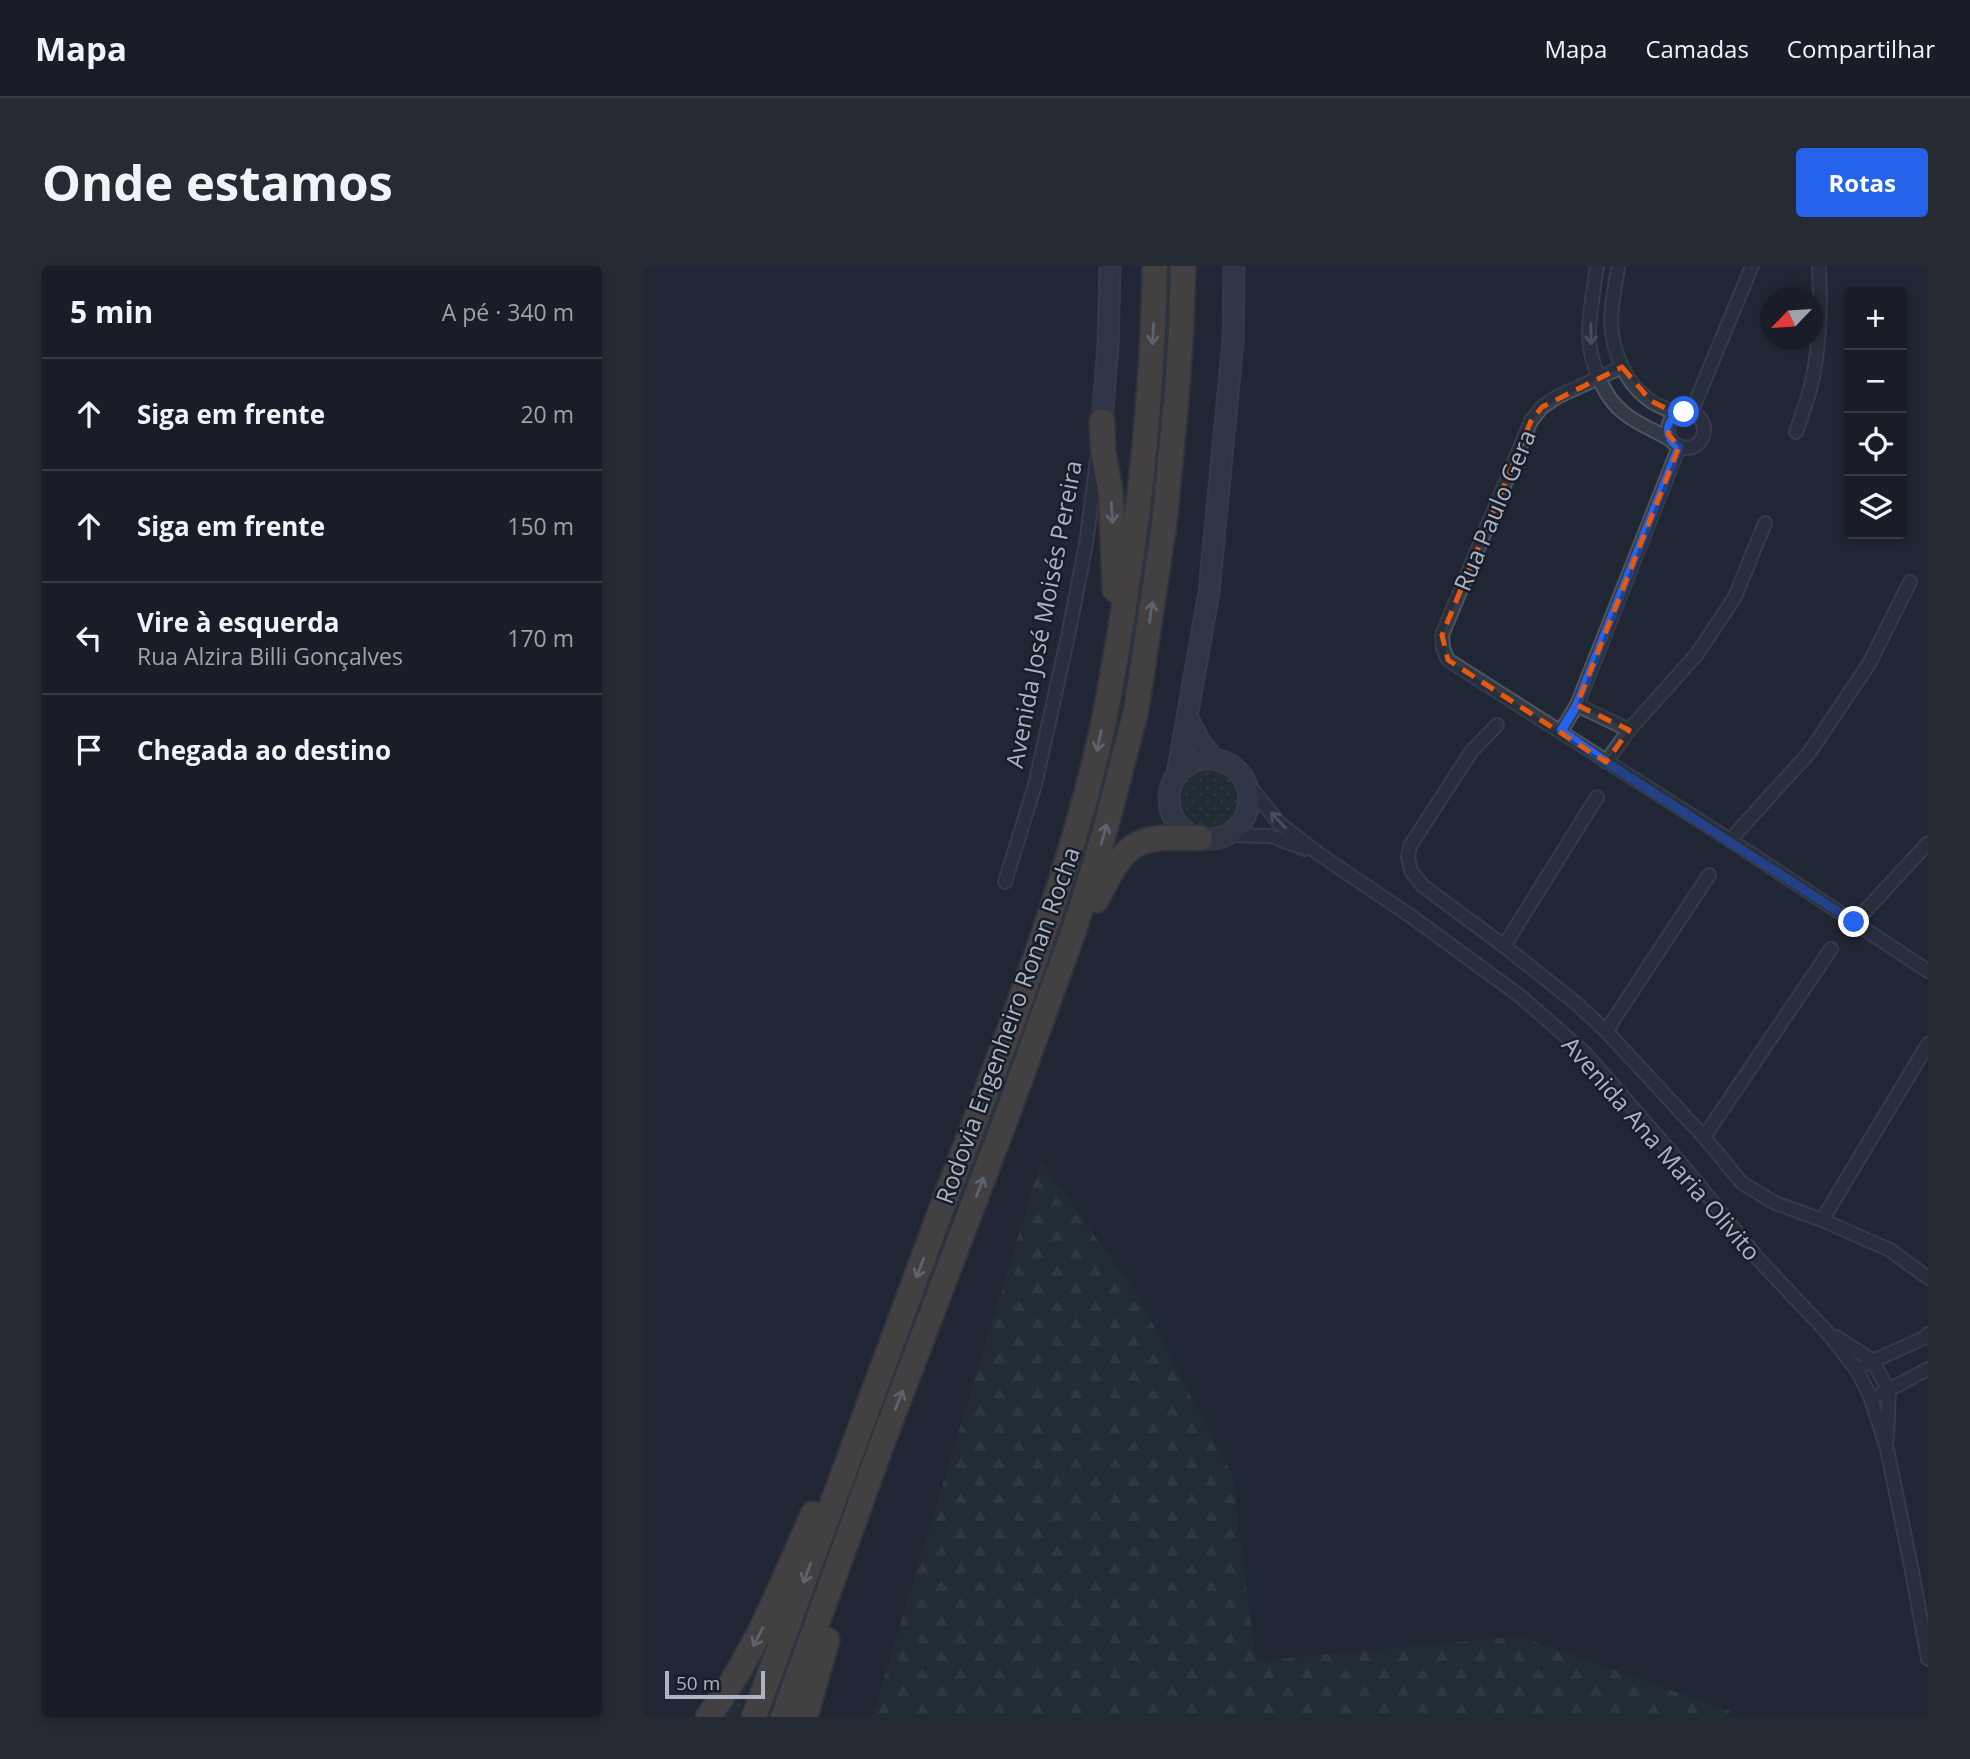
<!DOCTYPE html>
<html lang="pt">
<head>
<meta charset="utf-8">
<style>
	body { margin:0; font-family:"Open Sans",sans-serif; background:#252a33; color:#f1f3f6 }
	.controls { position:absolute; right:21px; top:21px; display:grid; overflow:hidden; border-radius:7px; box-shadow:0 4px 10px #0003 }
	.controls button { width:63px; height:63px; display:grid; place-items:center; padding:0; border:0; border-bottom:2px solid #363b44; background:#181d27; color:#f1f3f6; font:35px sans-serif }
	.compass { position:absolute; left:1116px; top:21px; width:63px; height:63px; border-radius:50%; background:#181d27; box-shadow:0 4px 10px #0003; rotate:245deg }
	.scale { position:absolute; left:21px; bottom:18px; width:100px; box-sizing:border-box; padding-left:7px; border:4px solid #acb4c2; border-top:0; font-size:19px; line-height:24px; white-space:nowrap; color:#acb4c2; -webkit-text-stroke:5px #181e29; paint-order:stroke }
	.stop { position:absolute; width:21px; height:21px; margin:-16px; border:5px solid #2563eb; border-radius:50%; background:#fff }
	.stop.end { background:#2563eb; border-color:#fff; box-shadow:0 2px 7px #0008 }
	.list { margin:0; padding:0; list-style:none }
	h2 { display:flex; justify-content:space-between; align-items:center; height:91px; margin:0; padding:0 28px; font-size:30px }
	h2 small { font-size:23px; font-weight:400; color:#9fa2a7 }
	.list li { display:grid; grid-template-columns:46px 1fr auto; gap:21px; align-items:center; box-sizing:border-box; height:112px; padding:0 28px; border-top:2px solid #363b44 }
	.list b { display:block; font-size:26px; white-space:nowrap }
	.list p { margin:0; font-size:23px; white-space:nowrap; color:#9fa2a7 }
	.list em { font-size:23px; font-style:normal; color:#9fa2a7 }
	.icon { flex:none; width:38px; height:38px; fill:none; stroke:currentColor; stroke-width:2; stroke-linecap:round; stroke-linejoin:round }
	.map { position:relative; flex:none; width:1284px; height:1451px; overflow:hidden; border-radius:7px }
	header { display:flex; align-items:center; gap:42px; box-sizing:border-box; height:98px; padding:0 35px; background:#181d27; border-bottom:2px solid #363b44 }
	header strong { font-size:33px }
	nav { display:flex; gap:38px; margin-inline-start:auto; font-size:24px }
	.intro { display:flex; align-items:center; justify-content:space-between; box-sizing:border-box; height:168px; padding:0 42px }
	h1 { margin:0; font-size:49px }
	.button { padding:18px 32px; border-radius:7px; background:#2563eb; color:#fff; font-size:24px; font-weight:700 }
	main { display:flex; gap:42px; padding:0 42px }
	aside { flex:1; background:#181d27; border-radius:7px; box-shadow:0 4px 10px #0003 }
	.map>svg:first-child { display:block }
	.green { fill:url(#green-dots) }
	.forest { fill:url(#forest-firs) }
	.lines { fill:none; stroke-linecap:round; stroke-linejoin:round }
	.street-casing { stroke:#4d5460; stroke-width:16 }
	.secondary-casing { stroke:#4d5460; stroke-width:23 }
	.highway-casing { stroke:#3d444f; stroke-width:28 }
	.street { stroke:#333945; stroke-width:12 }
	.secondary { stroke:#414857; stroke-width:19 }
	.highway { stroke:#6a6150; stroke-width:24 }
	.oneway { stroke:#a5acb7 }
	.oneway2 { stroke:#767d8a }
	.route { stroke:#2563eb; stroke-width:9 }
	.marked { fill:none; stroke:#e8590c; stroke-width:5; stroke-dasharray:14 9; stroke-linejoin:round }
	.labels { text-anchor:middle; dominant-baseline:central; stroke-width:5; stroke-linejoin:round; paint-order:stroke }
	.street-label { font-size:24px; fill:#acb4c2; stroke:#181e29 }
</style>
</head>
<body>
<header>
<strong>Mapa</strong>
<nav><a>Mapa</a><a>Camadas</a><a>Compartilhar</a></nav>
</header>
<div class="intro"><h1>Onde estamos</h1><a class="button">Rotas</a></div>
<main>
<aside>
<h2>5 min<small>A pé · 340 m</small></h2>
<ul class="list">
<li><svg class="icon" aria-label="ahead" viewBox="0 0 24 24"><path d="M12 20V5M6 11l6-6 6 6"/></svg><div><b>Siga em frente</b></div><em>20 m</em></li>
<li><svg class="icon" aria-label="ahead" viewBox="0 0 24 24"><path d="M12 20V5M6 11l6-6 6 6"/></svg><div><b>Siga em frente</b></div><em>150 m</em></li>
<li><svg class="icon" aria-label="left" viewBox="0 0 24 24"><path d="M17 20v-9H6M10 6l-5 5 5 5"/></svg><div><b>Vire à esquerda</b><p>Rua Alzira Billi Gonçalves</p></div><em>170 m</em></li>
<li><svg class="icon" aria-label="arrive" viewBox="0 0 24 24"><path d="M6 21V4h12l-3 4 3 4H6"/></svg><div><b>Chegada ao destino</b></div></li>
</ul>
</aside>
<div class="map">
<svg width="1284" height="1451" viewBox="0 0 1284 1451">
	<defs>
		<pattern id="green-dots" width="8" height="8" patternUnits="userSpaceOnUse" patternTransform="scale(1.75)"><rect width="8" height="8" fill="#223436"/><path d="M2 2h.1M6 6h.1" fill="none" stroke="#3f4f51" stroke-width="1.8" stroke-linecap="round"/></pattern>
		<pattern id="forest-firs" width="22" height="20" patternUnits="userSpaceOnUse" patternTransform="scale(1.75)"><rect width="22" height="20" fill="#223436"/><path d="M5 1l3.5 6h-7zM16 11l3.5 6h-7z" fill="#3f4f51"/></pattern>
	</defs>
	<rect width="100%" height="100%" fill="#202734"/>
	<g class="green">
		<polygon points="519,0 531,0 524,133 487,421 432,632 129,1451 117,1451 443,552"/>
		<circle cx="566" cy="535" r="32"/>
		<polygon points="110,1406 94,1451 74,1451 104,1407"/>
	</g>
	<polygon class="forest" points="397,895 494,1030 588,1208 612,1395 876,1370 1086,1445 1083,1451 228,1451"/>
	<g class="lines">
		<defs>
			<g id="street">
				<path d="M953 0C950 21 946 43 945 64 944 92 958 130 980 147 993 158 1012 165 1027 174"/>
				<path d="M974 0C972 18 967 37 967 55 968 86 982 119 1008 136 1016 141 1025 144 1033 148"/>
				<polyline points="978,101 913,131 898,141 887,155 798,369 799,382 804,394 1086,574 1284,705"/>
				<circle cx="1042" cy="164" r="18"/>
				<polyline points="1047,147 1108,0"/>
				<path d="M1152 166C1157 152 1162 138 1166 124 1176 85 1177 41 1175 0"/>
				<polyline points="933,439 985,464"/>
				<polyline points="853,459 827,486 766,580 764,591 767,605 779,620 860,680 933,738 962,765 1060,871 1098,917 1131,937 1178,954 1246,984 1284,1012"/>
				<polyline points="917,465 933,439 1035,181"/>
				<polyline points="962,496 985,464 1053,388 1091,331 1121,257"/>
				<polyline points="600,513 635,557 675,588 768,651 876,730 941,787 1046,908 1116,995 1182,1065 1213,1104 1226,1130 1243,1183 1268,1305 1284,1393"/>
				<polyline points="583,569 627,570 661,583"/>
				<polyline points="1086,574 1165,487 1225,398 1266,316"/>
				<polyline points="361,616 391,519 424,370 442,278 453,194"/>
				<polyline points="1211,656 1284,577"/>
				<polyline points="860,680 953,531"/>
				<polyline points="962,765 1065,609"/>
				<polyline points="1060,871 1187,683"/>
				<polyline points="1178,954 1284,778"/>
				<polyline points="1192,1071 1228,1094 1245,1125 1243,1172"/>
				<polyline points="1222,1098 1280,1072 1284,1068"/>
				<polyline points="1237,1128 1284,1103"/>
			</g>
			<g id="secondary">
				<polyline points="458,155 464,80 466,0"/>
				<polyline points="543,451 556,476 569,492"/>
				<circle cx="565" cy="533" r="40"/>
				<polyline points="533,508 565,326 589,75 590,0"/>
			</g>
			<g id="highway">
				<polyline points="458,155 459,184 467,229 471,324"/>
				<path d="M452 634C482 576 489 569 556 572"/>
				<path d="M64 1451C110 1390 138 1318 169 1248"/>
				<path d="M110 1451C172 1282 234 1112 297 944 354 795 414 646 452 490 464 441 472 391 480 341 498 228 509 114 511 0"/>
				<polyline points="139,1451 236,1183 364,847 430,664 460,568 492,445 520,259 532,136 537,65 539,0"/>
				<polyline points="161,1451 183,1374"/>
			</g>
		</defs>
		<use href="#street" class="street-casing"/>
		<use href="#secondary" class="secondary-casing"/>
		<use href="#highway" class="highway-casing"/>
		<use href="#street" class="street"/>
		<use href="#secondary" class="secondary"/>
		<use href="#highway" class="highway"/>
	</g>
	<defs><path id="oneway-shaft" d="M-6 0H5M1.5-3L5.5 0L1.5 3" fill="none" stroke-width="1.6" stroke-linecap="round" stroke-linejoin="round" transform="scale(1.75)"/></defs>
	<g class="oneway">
		<use href="#oneway-shaft" transform="translate(509 68) rotate(93)"/>
		<use href="#oneway-shaft" transform="translate(468 247) rotate(86)"/>
		<use href="#oneway-shaft" transform="translate(507 346) rotate(-81)"/>
		<use href="#oneway-shaft" transform="translate(455 475) rotate(102)"/>
		<use href="#oneway-shaft" transform="translate(460 568) rotate(-74)"/>
		<use href="#oneway-shaft" transform="translate(336 921) rotate(-69)"/>
		<use href="#oneway-shaft" transform="translate(276 1002) rotate(111)"/>
		<use href="#oneway-shaft" transform="translate(255 1134) rotate(-69)"/>
		<use href="#oneway-shaft" transform="translate(163 1307) rotate(110)"/>
		<use href="#oneway-shaft" transform="translate(114 1371) rotate(117)"/>
	</g>
	<g class="oneway2">
		<use href="#oneway-shaft" transform="translate(947 68) rotate(89)"/>
		<use href="#oneway-shaft" transform="translate(634 554) rotate(-133)"/>
	</g>
	<g class="lines">
		<path class="route" d="M1040 146C1022 152 1019 171 1035 181L933 439 917 465 962 496 1210 656"/>
	</g>
	<path d="M0 0H1284V1451H0ZM978 101 1007 135 1033 148 1024 168 1035 181 933 439 985 464 962 496 804 394 798 369 887 155 898 141Z" fill="#202734" fill-opacity=".55" fill-rule="evenodd"/>
	<path class="marked" d="M978 101 1007 135 1033 148 1024 168 1035 181 933 439 985 464 962 496 804 394 798 369 887 155 898 141Z"/>
	<g class="labels">
		<g class="street-label">
			<text transform="translate(850 244) rotate(-67)">Rua Paulo Gera</text>
			<text transform="translate(399 348) rotate(-79)">Avenida José Moisés Pereira</text>
			<text transform="translate(363 759) rotate(-70)">Rodovia Engenheiro Ronan Rocha</text>
			<text transform="translate(1018 882) rotate(49)">Avenida Ana Maria Olivito</text>
		</g>
	</g>
</svg>
<div class="controls">
<button>+</button>
<button>−</button>
<button><svg class="icon" aria-label="locate" viewBox="0 0 24 24"><circle cx="12" cy="12" r="6"/><path d="M12 2v4M12 18v4M2 12h4M18 12h4"/></svg></button>
<button><svg class="icon" aria-label="layers" viewBox="0 0 24 24"><path d="M12 4l9 5-9 5-9-5zM3 14l9 5 9-5"/></svg></button>
</div>
<svg class="compass" viewBox="-18 -18 36 36"><path d="M0-13l5 13h-10z" fill="#e53935"/><path d="M0 13l5-13h-10z" fill="#9fa2a7"/></svg>
<div class="scale">50 m</div>
<div class="stop" style="left:1040px;top:146px"></div>
<div class="stop end" style="left:1210px;top:656px"></div>
</div>
</main>
</body>
</html>
